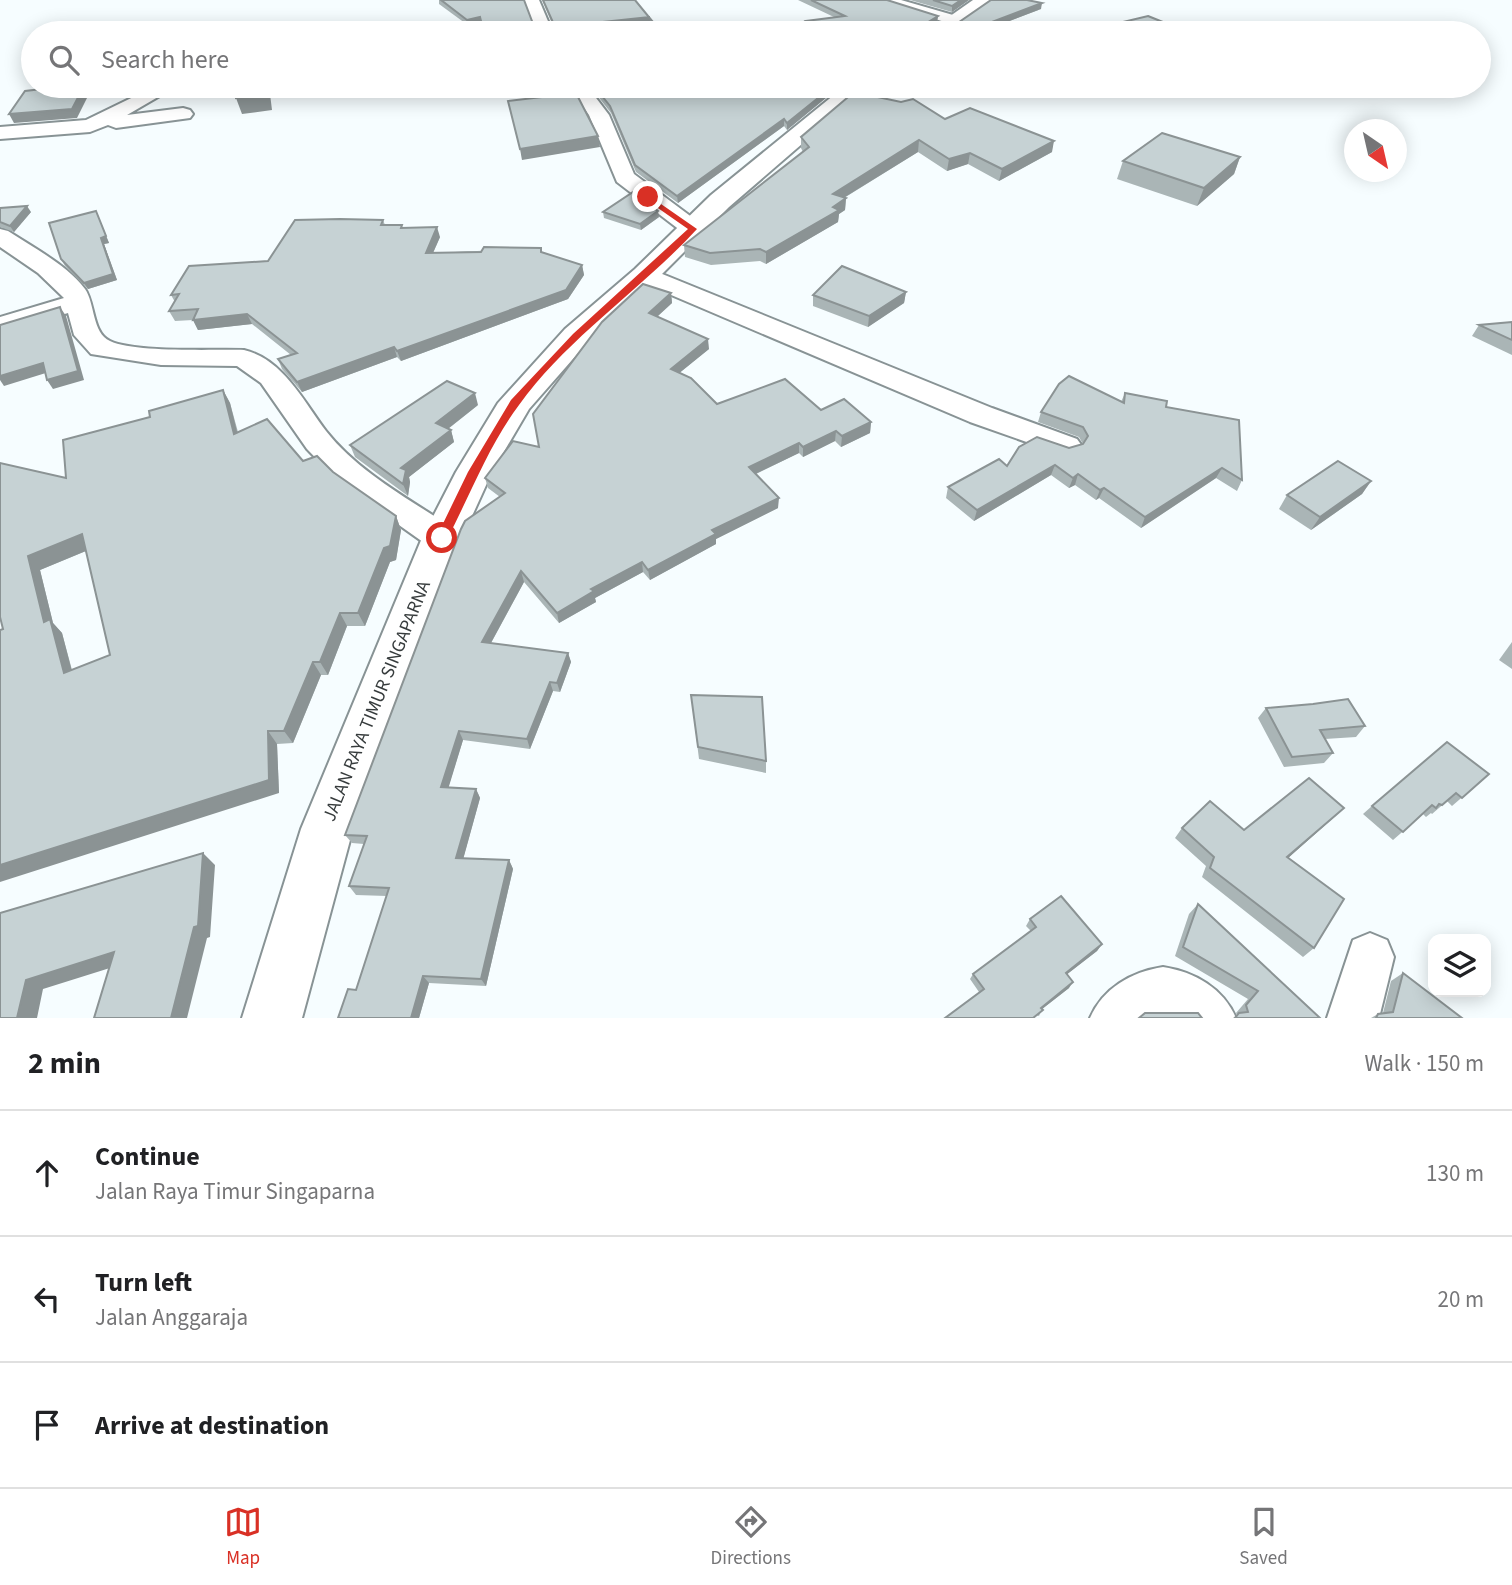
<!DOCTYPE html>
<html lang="en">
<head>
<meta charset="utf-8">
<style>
	body { margin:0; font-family:"Source Sans 3",sans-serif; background:#f6f6f6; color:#202124 }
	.controls { position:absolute; right:21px; bottom:21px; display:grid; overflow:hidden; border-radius:14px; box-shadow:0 4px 18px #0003 }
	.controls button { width:63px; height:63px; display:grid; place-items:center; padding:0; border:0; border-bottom:2px solid #e0e0e0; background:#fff; color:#202124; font:35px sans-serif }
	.compass { position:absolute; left:1344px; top:119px; width:63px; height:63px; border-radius:50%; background:#fff; box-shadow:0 4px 18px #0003; rotate:146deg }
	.stop { position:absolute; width:21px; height:21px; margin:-16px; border:5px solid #d93025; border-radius:50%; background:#fff }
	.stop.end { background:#d93025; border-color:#fff; box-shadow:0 2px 7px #0008 }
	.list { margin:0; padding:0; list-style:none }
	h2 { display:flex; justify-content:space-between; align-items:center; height:91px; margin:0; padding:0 28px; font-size:30px }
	h2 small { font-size:23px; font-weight:400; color:#757577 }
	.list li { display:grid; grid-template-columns:46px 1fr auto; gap:21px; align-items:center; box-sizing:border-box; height:126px; padding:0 28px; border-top:2px solid #e0e0e0 }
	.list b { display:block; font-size:26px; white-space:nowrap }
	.list p { margin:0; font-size:23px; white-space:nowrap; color:#757577 }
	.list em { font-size:23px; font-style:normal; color:#757577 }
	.icon { flex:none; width:38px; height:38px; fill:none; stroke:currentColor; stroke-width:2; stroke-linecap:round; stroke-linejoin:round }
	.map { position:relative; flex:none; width:1512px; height:1018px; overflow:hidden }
	.search { position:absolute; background:#fff; box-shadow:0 4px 18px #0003; left:21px; right:21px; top:21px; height:77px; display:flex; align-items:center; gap:18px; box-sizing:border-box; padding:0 24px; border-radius:38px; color:#757577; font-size:26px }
	.sheet { height:469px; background:#fff }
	nav { display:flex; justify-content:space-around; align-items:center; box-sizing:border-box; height:98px; border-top:2px solid #e0e0e0; background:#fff; font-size:19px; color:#757577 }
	nav a { display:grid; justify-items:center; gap:4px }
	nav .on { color:#d93025 }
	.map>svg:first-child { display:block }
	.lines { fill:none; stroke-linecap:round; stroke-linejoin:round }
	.minor-casing { stroke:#889395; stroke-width:4 }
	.major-casing { stroke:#889395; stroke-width:4 }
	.minor { fill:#fff; fill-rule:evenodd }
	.major { fill:#fff; fill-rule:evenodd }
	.wall { fill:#aab5b6; fill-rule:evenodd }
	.shaded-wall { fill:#8b9394 }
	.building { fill:#c6d2d4; stroke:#8b9394; stroke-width:2; fill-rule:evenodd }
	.route { fill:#d93025 }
	.labels { text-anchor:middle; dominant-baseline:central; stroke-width:5; stroke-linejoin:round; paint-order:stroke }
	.street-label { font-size:19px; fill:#373c3d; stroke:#fff }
</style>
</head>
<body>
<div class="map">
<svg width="1512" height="1018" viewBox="0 0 1512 1018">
	<rect width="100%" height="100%" fill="#f6fdff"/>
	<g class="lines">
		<defs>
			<g id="minor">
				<polygon points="523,0 539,0 553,33 537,33"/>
				<polygon points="876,0 901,0 960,17 962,20 954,25"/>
				<polygon points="156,86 168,86 170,90 127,115 183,108 190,110 193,114 190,118 116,128 108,125 90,132 0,139 0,127 86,120"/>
				<polygon points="569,86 587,86 609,115 634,174 701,224 705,229 701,234 685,234 617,182 589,115"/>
				<path d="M0 229 8 231C34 248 67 265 85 289 95 303 92 333 110 341 135 353 214 349 244 350 283 359 304 402 326 431 359 473 411 500 454 529L459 538 454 547 442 551 430 547 341 484 307 449 261 383 237 366 161 365 91 354 74 335 68 313 0 333V317L64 298 38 273 0 247Z"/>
				<polygon points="645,267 992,408 1077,439 1082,446 1077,453 1066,456 970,422 636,280 632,275 636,270"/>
				<polygon points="1370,933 1387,940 1394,957 1379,1018 1327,1018 1353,940"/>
				<path d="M1163 967C1195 972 1223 988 1236 1018H1090C1103 988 1131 972 1163 967Z"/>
			</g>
			<g id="major">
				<polygon points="973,0 994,0 947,33 926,33"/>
				<polygon points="845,86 869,86 729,207 655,281 587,343 529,409 492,472 462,538 353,829 302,1018 242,1018 301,829 422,538 456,472 498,403 565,329 635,269 711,195"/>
			</g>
		</defs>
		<use href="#minor" class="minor-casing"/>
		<use href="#major" class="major-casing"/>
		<use href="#minor" class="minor"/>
		<use href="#major" class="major"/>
	</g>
	<g class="wall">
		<polygon points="439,0 524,0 482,24 469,26 439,4"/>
		<polygon points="542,0 635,0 649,24 556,33"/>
		<polygon points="798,0 887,0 938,16 937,22 928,28 949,29 1041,9 978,33 813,33 806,27 806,21 834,17"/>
		<polygon points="910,0 969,0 952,12"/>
		<polygon points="1102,27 1190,33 1104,33 1101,32"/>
		<polygon points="590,86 815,86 813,87 828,90 827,97 787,130 784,126 678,203 636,172 611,113"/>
		<polygon points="945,119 1052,152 999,181 968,164 947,171 918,152 844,198 846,198 845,210 839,214 838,222 766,264 760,261 711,265 685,257 684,245 803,152 801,148 801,137"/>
		<polygon points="1240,157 1234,174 1197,206 1117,179 1123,161"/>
		<polygon points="0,208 31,212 14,232 0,227"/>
		<polygon points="96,211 109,243 104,244 117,280 88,289 65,266 61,259"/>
		<polygon points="603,212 659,217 641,230 604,218"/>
		<polygon points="383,220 385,225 403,228 440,237 433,253 541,248 542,253 582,265 584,275 568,299 401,361 397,357 302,392 282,369 278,359 291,355 252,324 198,330 193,320 175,321 169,311 175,302 171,295"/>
		<polygon points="906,292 904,303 868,327 813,306 813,295"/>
		<polygon points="671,293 672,303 657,317 709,349 679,373 717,404 821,410 871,422 870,433 841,447 835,441 803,457 799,453 756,474 778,508 716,539 716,544 650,580 643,572 595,598 596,602 559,623 524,582 491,643 568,653 571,662 560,692 553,691 530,749 463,740 448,788 476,789 480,798 463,859 509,860 513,869 486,986 429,983 419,1018 338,1018 356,990 387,896 356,895 349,886 364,844 352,843 345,835 500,497 488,488 485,478 539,447"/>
		<polygon points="1512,322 1512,355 1472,336 1479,325"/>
		<path d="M223 390 230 403 238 432 303 461 333 472 396 516 401 530 396 560 390 562 365 626H347L328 675H321L293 743 277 744 279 793 3 629 66 478 150 417ZM86 551 110 655 72 670 62 633 53 623 40 570Z"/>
		<polygon points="1125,393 1166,407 1242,480 1237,491 1216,478 1141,528 1099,498 1096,500 1075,485 1069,488 1051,475 974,521 946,498 948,487 1007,466 1083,444 1079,437 1038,422 1041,412 1121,402"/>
		<polygon points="478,405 448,429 451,430 454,442 409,477 410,482 408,496 355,457 350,445"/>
		<polygon points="1371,481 1362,494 1311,530 1279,509 1287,495"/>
		<polygon points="1512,642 1512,669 1499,660"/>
		<polygon points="691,695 766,761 766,773 699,759"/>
		<polygon points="1266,708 1365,726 1356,737 1325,739 1333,753 1324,763 1284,767 1258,718"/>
		<polygon points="1489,774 1452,806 1447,801 1432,814 1431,813 1426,817 1423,814 1393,840 1363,814 1372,806"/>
		<polygon points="1344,808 1288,858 1314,948 1303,957 1202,877 1206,866 1175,838 1182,828 1244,830"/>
		<polygon points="1198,904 1320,1018 1233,1018 1237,1015 1236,1013 1248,999 1175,956 1189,914"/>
		<polygon points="1030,919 1102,944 1097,951 1067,974 1069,988 1042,1009 1039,1016 979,992 970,979 973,974 1031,931 1026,926"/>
		<polygon points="1403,973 1462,1018 1371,1018 1378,1014 1383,1013 1391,981"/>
	</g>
	<g class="shaded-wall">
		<polygon points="961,0 969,0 952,12 952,6"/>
		<polygon points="1042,3 1041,9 978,33 968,33 968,31"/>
		<polygon points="938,16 937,22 924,31 925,24"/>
		<polygon points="480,17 482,24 469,26 467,20"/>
		<polygon points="649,17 649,24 556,33 555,27"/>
		<polygon points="535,29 536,33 489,33"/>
		<polygon points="84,86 93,86 77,118 14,123 9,114"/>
		<polygon points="265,86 269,86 272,110 242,114 236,98"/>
		<polygon points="828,90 827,97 787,130 787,123"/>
		<polygon points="784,119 784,126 678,203 677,196"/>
		<polygon points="598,136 600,147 522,160 520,149"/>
		<polygon points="919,140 918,152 832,205 833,194"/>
		<polygon points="1054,141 1052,152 999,181 1002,169"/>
		<polygon points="970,153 968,164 947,171 949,159"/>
		<polygon points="1240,157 1234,174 1197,206 1204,188"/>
		<polygon points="846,198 845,210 839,214 838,222 766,264 766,252"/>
		<polygon points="27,206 31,212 14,232 10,226"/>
		<polygon points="96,211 109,243 104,244 117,280 88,289 84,283 101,238"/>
		<polygon points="658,211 659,217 641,230 640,224"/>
		<polygon points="437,227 440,237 429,262 426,253"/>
		<polygon points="582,265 584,275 568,299 401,361 397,351"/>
		<polygon points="906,292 904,303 868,327 869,316"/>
		<polygon points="671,293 672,303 650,323 649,313"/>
		<polygon points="60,307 66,316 84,380 53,389 47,380"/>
		<polygon points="247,314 252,324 198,330 193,320"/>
		<polygon points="708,339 709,349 672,379 671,369"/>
		<polygon points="394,347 397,357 302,392 297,382"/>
		<polygon points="43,363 49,372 4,386 0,380 0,376"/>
		<polygon points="223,390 230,403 241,448 234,434"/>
		<polygon points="475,393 478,405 440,435 436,423"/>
		<polygon points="871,422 870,433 841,447 842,436"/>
		<polygon points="451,430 454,442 409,477 410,482 408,496 403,484 401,468"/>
		<polygon points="836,431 835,441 803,457 803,447"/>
		<polygon points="799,443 799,453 749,477 749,467"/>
		<polygon points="1055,465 1051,475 974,521 977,510"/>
		<polygon points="1222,468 1216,478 1141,528 1145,517"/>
		<polygon points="1078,474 1075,485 1069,488 1073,478"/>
		<polygon points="1371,481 1362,494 1311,530 1320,517"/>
		<polygon points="1104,488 1099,498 1096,500 1100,490"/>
		<polygon points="779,498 778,508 716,539 716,544 650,580 648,570 712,530"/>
		<polygon points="396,516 401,530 396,560 390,562 365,626 358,613"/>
		<polygon points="82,534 93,548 40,570 53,623 62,633 76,687 64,673 44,622 28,556"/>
		<polygon points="642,562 643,572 595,598 596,602 559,623 557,613 591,589"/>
		<polygon points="521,571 524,582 486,652 482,642"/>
		<polygon points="340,613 347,626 328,675 320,662"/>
		<polygon points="568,653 571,662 560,692 557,683"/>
		<polygon points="313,662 321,675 293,743 284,731"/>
		<polygon points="550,682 553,691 530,749 527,739"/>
		<polygon points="268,731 277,744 279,793 0,882 0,865"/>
		<polygon points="459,731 463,740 446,796 441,787"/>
		<polygon points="476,789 480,798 461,867 456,858"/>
		<polygon points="1344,808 1333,818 1278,867 1287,857"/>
		<polygon points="203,853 215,865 210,937 207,938 187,1018 171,1018"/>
		<polygon points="509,860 513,869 486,986 481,979"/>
		<polygon points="1102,944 1097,951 1061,979 1066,973"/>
		<polygon points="114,952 129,962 43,989 37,1018 17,1018 26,980"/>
		<polygon points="423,976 429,983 419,1018 411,1018"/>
		<polygon points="1073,982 1069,988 1037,1013 1041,1008"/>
	</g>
	<g class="building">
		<polygon points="441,0 524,0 535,29 484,33 480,17 467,20"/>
		<polygon points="543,0 635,0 662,33 651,33 649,17 555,27"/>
		<polygon points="811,0 887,0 938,16 925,24 925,28 949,29 991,0 1027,0 1042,3 968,31 969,33 821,33 806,21 845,16"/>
		<polygon points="933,0 961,0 952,6"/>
		<polygon points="1148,16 1190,33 1118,33 1102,27"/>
		<polygon points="44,86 84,86 72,109 9,114 25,91 42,89"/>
		<polygon points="235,86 265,86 265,93 236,98"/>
		<polygon points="594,86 809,86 828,90 787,123 784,119 677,196 635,165 610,106"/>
		<polygon points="854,92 901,102 913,99 945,119 970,108 1054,141 1002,169 970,153 949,159 919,140 833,194 846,198 833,207 839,210 766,252 760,249 710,253 684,245 809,147 801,137"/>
		<polygon points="576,93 598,136 520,149 508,101"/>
		<polygon points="1162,133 1240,157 1204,188 1123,161"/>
		<polygon points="633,192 658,211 640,224 603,212"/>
		<polygon points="27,206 10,226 0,222 0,208"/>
		<polygon points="96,211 106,236 101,238 113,274 84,283 61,259 49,223"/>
		<polygon points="340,219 383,220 381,225 402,225 401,228 437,227 426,253 481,252 484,247 541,248 541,252 582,265 566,290 397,351 394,347 297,382 278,359 297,353 247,314 193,320 198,309 169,311 179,294 171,295 189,266 268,261 295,220"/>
		<polygon points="842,266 906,292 869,316 813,295"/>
		<polygon points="643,284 671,293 649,313 708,339 671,369 691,378 717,404 785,379 821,410 844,399 871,422 842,436 836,431 803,447 799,443 749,467 779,498 712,530 716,534 648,570 642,562 591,589 594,591 557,613 521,571 482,642 568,653 557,683 550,682 527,739 459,731 441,787 476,789 456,858 509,860 481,979 423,976 411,1018 338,1018 348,989 356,990 389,888 349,886 367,836 345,835 461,529 465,521 505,493 485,478 513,441 539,447 533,414 602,322"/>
		<polygon points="60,307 78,371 47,380 43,363 0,376 0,325"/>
		<polygon points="1512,322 1512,340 1479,325"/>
		<polygon points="1069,376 1124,403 1125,393 1167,401 1166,407 1239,420 1242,480 1222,468 1145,517 1104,488 1100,490 1078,474 1073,478 1055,465 977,510 948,487 999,459 1007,466 1019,447 1037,437 1069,448 1083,444 1088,436 1083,427 1041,412 1059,384"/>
		<polygon points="447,381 475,393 436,423 451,430 401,468 406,470 403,484 350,445"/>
		<path d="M223 390 234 434 267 419 303 461 317 456 333 472 396 516 390 546 384 548 358 613H340L320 662H313L284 731H268L269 780 0 865V630L3 629 0 617V463L66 478 63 440 150 417 149 411ZM82 534 110 655 64 673 50 619 44 622 28 556Z"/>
		<polygon points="1338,461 1371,481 1320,517 1287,495"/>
		<polygon points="691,695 762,697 766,761 698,747"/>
		<polygon points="1348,699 1365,726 1320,730 1333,753 1292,757 1266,708 1313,704"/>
		<polygon points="1447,742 1489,774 1462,798 1456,793 1442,805 1439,804 1436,808 1432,805 1403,832 1372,806"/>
		<polygon points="1309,778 1344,808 1287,857 1344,899 1314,948 1210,868 1214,857 1182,828 1210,801 1244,830"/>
		<polygon points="203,853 198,926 194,927 171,1018 94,1018 114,952 26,980 17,1018 0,1018 0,913"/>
		<polygon points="1061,896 1102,944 1066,973 1073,982 1041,1008 1043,1010 1033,1018 945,1018 984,989 973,974 1036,927 1030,919"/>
		<polygon points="1198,904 1320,1018 1235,1018 1239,1013 1248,1012 1246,1005 1258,991 1183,947"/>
		<polygon points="1403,973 1462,1018 1376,1018 1378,1014 1393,1012"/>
		<polygon points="1145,1013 1198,1013 1202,1018 1139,1018"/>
	</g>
	<path class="route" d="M648 195 697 229C641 290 568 337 519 405 488 446 470 496 446 541H437L436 538 468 472 511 400 573 334 688 229 645 199Z"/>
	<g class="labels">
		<g class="street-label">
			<text transform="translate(377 701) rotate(-68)">JALAN RAYA TIMUR SINGAPARNA</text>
		</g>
	</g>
</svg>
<div class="controls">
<button><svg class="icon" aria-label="layers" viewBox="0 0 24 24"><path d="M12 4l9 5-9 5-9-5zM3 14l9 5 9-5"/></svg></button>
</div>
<svg class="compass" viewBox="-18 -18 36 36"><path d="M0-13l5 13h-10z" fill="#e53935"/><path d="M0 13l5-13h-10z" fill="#757577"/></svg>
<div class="stop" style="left:442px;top:538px"></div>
<div class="stop end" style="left:648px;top:197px"></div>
<div class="search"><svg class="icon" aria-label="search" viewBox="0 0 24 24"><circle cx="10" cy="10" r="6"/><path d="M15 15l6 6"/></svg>Search here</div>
</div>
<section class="sheet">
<h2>2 min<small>Walk · 150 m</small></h2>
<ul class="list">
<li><svg class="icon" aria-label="ahead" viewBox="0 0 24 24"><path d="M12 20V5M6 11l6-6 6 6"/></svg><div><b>Continue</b><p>Jalan Raya Timur Singaparna</p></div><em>130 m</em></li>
<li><svg class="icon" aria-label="left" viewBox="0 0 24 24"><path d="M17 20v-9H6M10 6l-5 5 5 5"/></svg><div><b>Turn left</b><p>Jalan Anggaraja</p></div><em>20 m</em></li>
<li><svg class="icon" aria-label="arrive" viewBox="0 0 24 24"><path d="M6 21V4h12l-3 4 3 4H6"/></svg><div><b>Arrive at destination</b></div></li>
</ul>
</section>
<nav>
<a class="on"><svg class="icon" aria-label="map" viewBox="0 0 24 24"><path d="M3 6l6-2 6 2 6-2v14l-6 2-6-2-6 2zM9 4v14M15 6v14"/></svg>Map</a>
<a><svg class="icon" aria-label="directions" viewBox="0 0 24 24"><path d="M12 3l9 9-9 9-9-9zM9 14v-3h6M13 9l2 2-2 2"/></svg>Directions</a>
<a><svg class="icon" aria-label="saved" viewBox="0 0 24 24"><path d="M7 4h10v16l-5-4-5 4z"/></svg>Saved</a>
</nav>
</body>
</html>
